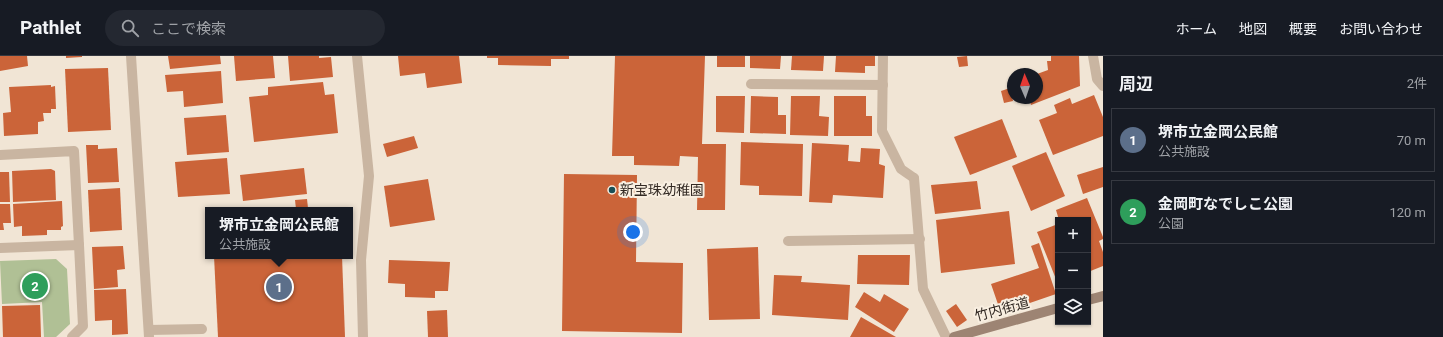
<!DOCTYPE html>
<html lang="ja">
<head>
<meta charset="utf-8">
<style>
	body { margin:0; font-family:Roboto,"Noto Sans JP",sans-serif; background:#242831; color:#f1f3f6 }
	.controls { position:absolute; right:12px; bottom:12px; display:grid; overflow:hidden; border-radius:0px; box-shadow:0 1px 3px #0004 }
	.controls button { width:36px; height:36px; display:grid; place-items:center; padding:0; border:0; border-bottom:1px solid #363941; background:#171b24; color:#f1f3f6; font:20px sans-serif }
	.compass { position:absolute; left:1007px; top:12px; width:36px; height:36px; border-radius:50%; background:#171b24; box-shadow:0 1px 3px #0004; rotate:358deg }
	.you { position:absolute; left:633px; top:176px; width:14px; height:14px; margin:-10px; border:3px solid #fff; border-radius:50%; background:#1a73e8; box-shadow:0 0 0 6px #1a73e833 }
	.badge { display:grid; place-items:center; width:26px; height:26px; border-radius:50%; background:#8c9099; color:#fff; font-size:13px; font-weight:700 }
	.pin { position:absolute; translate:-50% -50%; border:2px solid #fff; box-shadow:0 1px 4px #0006 }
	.popup { position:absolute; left:205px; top:151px; width:148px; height:52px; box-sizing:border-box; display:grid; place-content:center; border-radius:0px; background:#171b24; filter:drop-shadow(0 1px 3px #0005); font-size:13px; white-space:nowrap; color:#9ea1a6 }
	.popup b { font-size:15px; color:#f1f3f6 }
	.popup::after { content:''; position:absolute; left:50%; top:100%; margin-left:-8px; border:8px solid transparent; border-top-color:#171b24 }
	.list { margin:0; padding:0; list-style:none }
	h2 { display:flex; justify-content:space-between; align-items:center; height:52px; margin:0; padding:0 16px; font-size:17px }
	h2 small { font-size:13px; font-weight:400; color:#9ea1a6 }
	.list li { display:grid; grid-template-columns:26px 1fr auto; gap:12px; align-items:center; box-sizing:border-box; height:64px; margin:0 8px 8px; padding:0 8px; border:1px solid #363941; border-radius:0px }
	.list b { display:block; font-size:15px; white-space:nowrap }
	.list p { margin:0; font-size:13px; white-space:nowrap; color:#9ea1a6 }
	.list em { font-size:13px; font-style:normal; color:#9ea1a6 }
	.icon { flex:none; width:22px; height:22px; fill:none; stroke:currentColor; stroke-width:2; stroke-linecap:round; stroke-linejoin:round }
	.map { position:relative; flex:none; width:1103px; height:281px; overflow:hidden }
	header { display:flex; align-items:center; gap:24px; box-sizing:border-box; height:56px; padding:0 20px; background:#171b24; border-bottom:1px solid #363941 }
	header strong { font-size:19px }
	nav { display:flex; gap:22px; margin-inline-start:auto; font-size:14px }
	.search { width:280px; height:36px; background:#242831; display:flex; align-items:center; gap:10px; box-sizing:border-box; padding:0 14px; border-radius:22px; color:#9ea1a6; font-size:15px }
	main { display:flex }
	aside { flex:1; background:#171b24 }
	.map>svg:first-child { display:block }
	.green { fill:#b0c095 }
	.building { fill:#cb6439 }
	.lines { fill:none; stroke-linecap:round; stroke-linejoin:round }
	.lane { stroke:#c9b5a1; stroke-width:10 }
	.street { stroke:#c9b5a1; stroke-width:10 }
	.secondary { stroke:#9d8473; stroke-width:10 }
	.poi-dot { fill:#194f56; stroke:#f9efe1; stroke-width:1.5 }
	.labels { text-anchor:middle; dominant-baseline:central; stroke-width:4; stroke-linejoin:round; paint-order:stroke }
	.poi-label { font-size:14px; fill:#332a24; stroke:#f9efe1; text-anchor:start }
	.street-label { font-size:14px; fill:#332a24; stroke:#f9efe1 }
</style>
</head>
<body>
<header>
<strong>Pathlet</strong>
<div class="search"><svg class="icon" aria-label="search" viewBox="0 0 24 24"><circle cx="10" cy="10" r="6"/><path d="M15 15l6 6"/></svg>ここで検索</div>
<nav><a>ホーム</a><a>地図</a><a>概要</a><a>お問い合わせ</a></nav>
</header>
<main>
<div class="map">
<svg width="1103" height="281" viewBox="0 0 1103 281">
	<rect width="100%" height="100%" fill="#f1e5d5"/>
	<polygon class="green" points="56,203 67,213 70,268 56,281 44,281 42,246 2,248 0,205"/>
	<g class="building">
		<polygon points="0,0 27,0 28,10 0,15"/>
		<polygon points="66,0 82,0 82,1 66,2"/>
		<polygon points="168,0 220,0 221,8 170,13"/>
		<polygon points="234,0 273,0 275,22 236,25"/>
		<polygon points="288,0 319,0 319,2 331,1 333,21 290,25"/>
		<polygon points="398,0 459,0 462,27 427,32 425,17 400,20"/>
		<polygon points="487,0 569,0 569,3 551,3 551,10 498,9 498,2 487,2"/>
		<polygon points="615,0 705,0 702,88 726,88 725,154 697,154 698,101 680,100 679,110 634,109 634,100 612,100"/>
		<rect x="717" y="0" width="28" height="11"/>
		<polygon points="750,0 781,0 780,13 750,12"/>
		<polygon points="792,0 824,0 823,15 791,14"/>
		<polygon points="836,0 875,0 875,10 865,10 865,17 835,16"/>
		<polygon points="967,0 968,10 959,11 957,1"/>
		<polygon points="1051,0 1079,0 1080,30 1031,49 1029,42 1037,42 1037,18 1048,14 1047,5 1051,5"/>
		<polygon points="108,12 111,74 68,76 65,13"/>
		<polygon points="221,15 223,47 184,51 183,35 167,36 165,19"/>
		<polygon points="323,26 325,39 334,38 338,77 254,86 249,41 268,39 268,31"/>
		<polygon points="51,29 51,31 55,30 56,53 51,53 51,57 43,57 44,65 38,66 38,78 4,80 3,57 11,56 9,31"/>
		<polygon points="1010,32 1013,45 1004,47 1001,35"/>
		<polygon points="1094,39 1103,61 1103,80 1053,99 1039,64 1057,57 1054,49 1070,42 1072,48"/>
		<polygon points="716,40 745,40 744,77 716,76"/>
		<polygon points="751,40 778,41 778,59 786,59 786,78 750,77"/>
		<polygon points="791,40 820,40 819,60 829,61 828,80 790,79"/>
		<polygon points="834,40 866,40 866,60 872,60 872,80 834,80"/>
		<polygon points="226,59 229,96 187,99 184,62"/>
		<polygon points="1002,63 1017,101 970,119 954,81"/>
		<polygon points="414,80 418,92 387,101 383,88"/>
		<polygon points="741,86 803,88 802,140 759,139 759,130 740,129"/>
		<polygon points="812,87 849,89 848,105 860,106 861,92 880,93 879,108 885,110 883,142 833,139 832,147 809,146"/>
		<polygon points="86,89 98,89 98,93 117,92 119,126 88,127"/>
		<polygon points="1046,96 1065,140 1031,155 1012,110"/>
		<polygon points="227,102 230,138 178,141 175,106"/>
		<polygon points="1103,111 1103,131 1083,138 1077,119"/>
		<polygon points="304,112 307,138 243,145 240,119"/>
		<polygon points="51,113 55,115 56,144 13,146 12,115"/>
		<polygon points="0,116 9,116 10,146 0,146"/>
		<polygon points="564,118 637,119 636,206 683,207 682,277 562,275"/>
		<polygon points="428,123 435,164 390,171 384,130"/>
		<polygon points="977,125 981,153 935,158 931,129"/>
		<polygon points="120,132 122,174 90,176 88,134"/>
		<polygon points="1087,142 1103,181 1103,183 1099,185 1103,196 1103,210 1088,216 1088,164 1059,164 1056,154"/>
		<polygon points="307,143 308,152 296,153 295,144"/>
		<polygon points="62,145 63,170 61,171 61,174 47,174 47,179 22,180 22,170 14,171 13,148"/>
		<polygon points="0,148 10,148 11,167 3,167 4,174 0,174"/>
		<polygon points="1009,155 1015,208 941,217 936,164"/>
		<polygon points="1058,168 1058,228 1037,176"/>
		<polygon points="1039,187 1056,238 1001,257 991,228 1039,212 1031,190"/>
		<polygon points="123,190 125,213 117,214 118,231 94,233 92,191"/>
		<polygon points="758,191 760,263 709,264 707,193"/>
		<polygon points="858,199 910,199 909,229 857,228"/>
		<polygon points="214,200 342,200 345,281 218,281"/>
		<polygon points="389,204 450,206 448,235 435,235 435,242 405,241 405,228 388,227"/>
		<polygon points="774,219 802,220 801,226 850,229 848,264 772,259"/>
		<polygon points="126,233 128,278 112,279 112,264 95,265 94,234"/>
		<polygon points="864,236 880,246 884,238 909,253 894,276 855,251"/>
		<polygon points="956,248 967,264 957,271 946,255"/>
		<polygon points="40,249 41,281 3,281 2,250"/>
		<polygon points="447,254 448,281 428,281 427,255"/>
		<polygon points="861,261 896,281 850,281"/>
	</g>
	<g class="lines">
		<g class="lane">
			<polyline points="883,0 882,75 901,113 914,122"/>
			<polyline points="751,28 883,29"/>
			<polyline points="149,274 202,273"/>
		</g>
		<g class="street">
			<polyline points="131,0 149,281"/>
			<polyline points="357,0 369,120 361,204 363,281"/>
			<polyline points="1093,0 1097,23 1103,30"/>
			<polyline points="0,99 74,95 79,189"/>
			<polyline points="914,122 923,233 946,281"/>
			<polyline points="788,185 920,183"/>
			<polyline points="0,192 79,189 83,270 72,281"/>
		</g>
		<g class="secondary">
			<polyline points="1088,244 1103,240"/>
			<polyline points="954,281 1058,252"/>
		</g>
	</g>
	<circle class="poi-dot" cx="612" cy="134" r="4"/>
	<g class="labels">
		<g class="poi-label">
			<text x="620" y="134">新宝珠幼稚園</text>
		</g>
		<g class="street-label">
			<text transform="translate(1002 253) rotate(-15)">竹内街道</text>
		</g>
	</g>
</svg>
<div class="controls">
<button>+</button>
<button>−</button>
<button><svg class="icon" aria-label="layers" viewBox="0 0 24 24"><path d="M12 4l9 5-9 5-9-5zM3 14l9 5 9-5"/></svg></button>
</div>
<svg class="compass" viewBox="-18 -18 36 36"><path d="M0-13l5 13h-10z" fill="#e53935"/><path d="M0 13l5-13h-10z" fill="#9ea1a6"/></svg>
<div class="you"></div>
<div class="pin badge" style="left:279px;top:231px;background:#5c6f8a">1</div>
<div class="popup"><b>堺市立金岡公民館</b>公共施設</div>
<div class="pin badge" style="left:35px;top:230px;background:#2e9e5b">2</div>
</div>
<aside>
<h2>周辺<small>2件</small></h2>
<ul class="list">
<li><span class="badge" style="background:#5c6f8a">1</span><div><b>堺市立金岡公民館</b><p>公共施設</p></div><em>70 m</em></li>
<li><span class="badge" style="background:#2e9e5b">2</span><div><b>金岡町なでしこ公園</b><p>公園</p></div><em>120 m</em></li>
</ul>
</aside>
</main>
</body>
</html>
